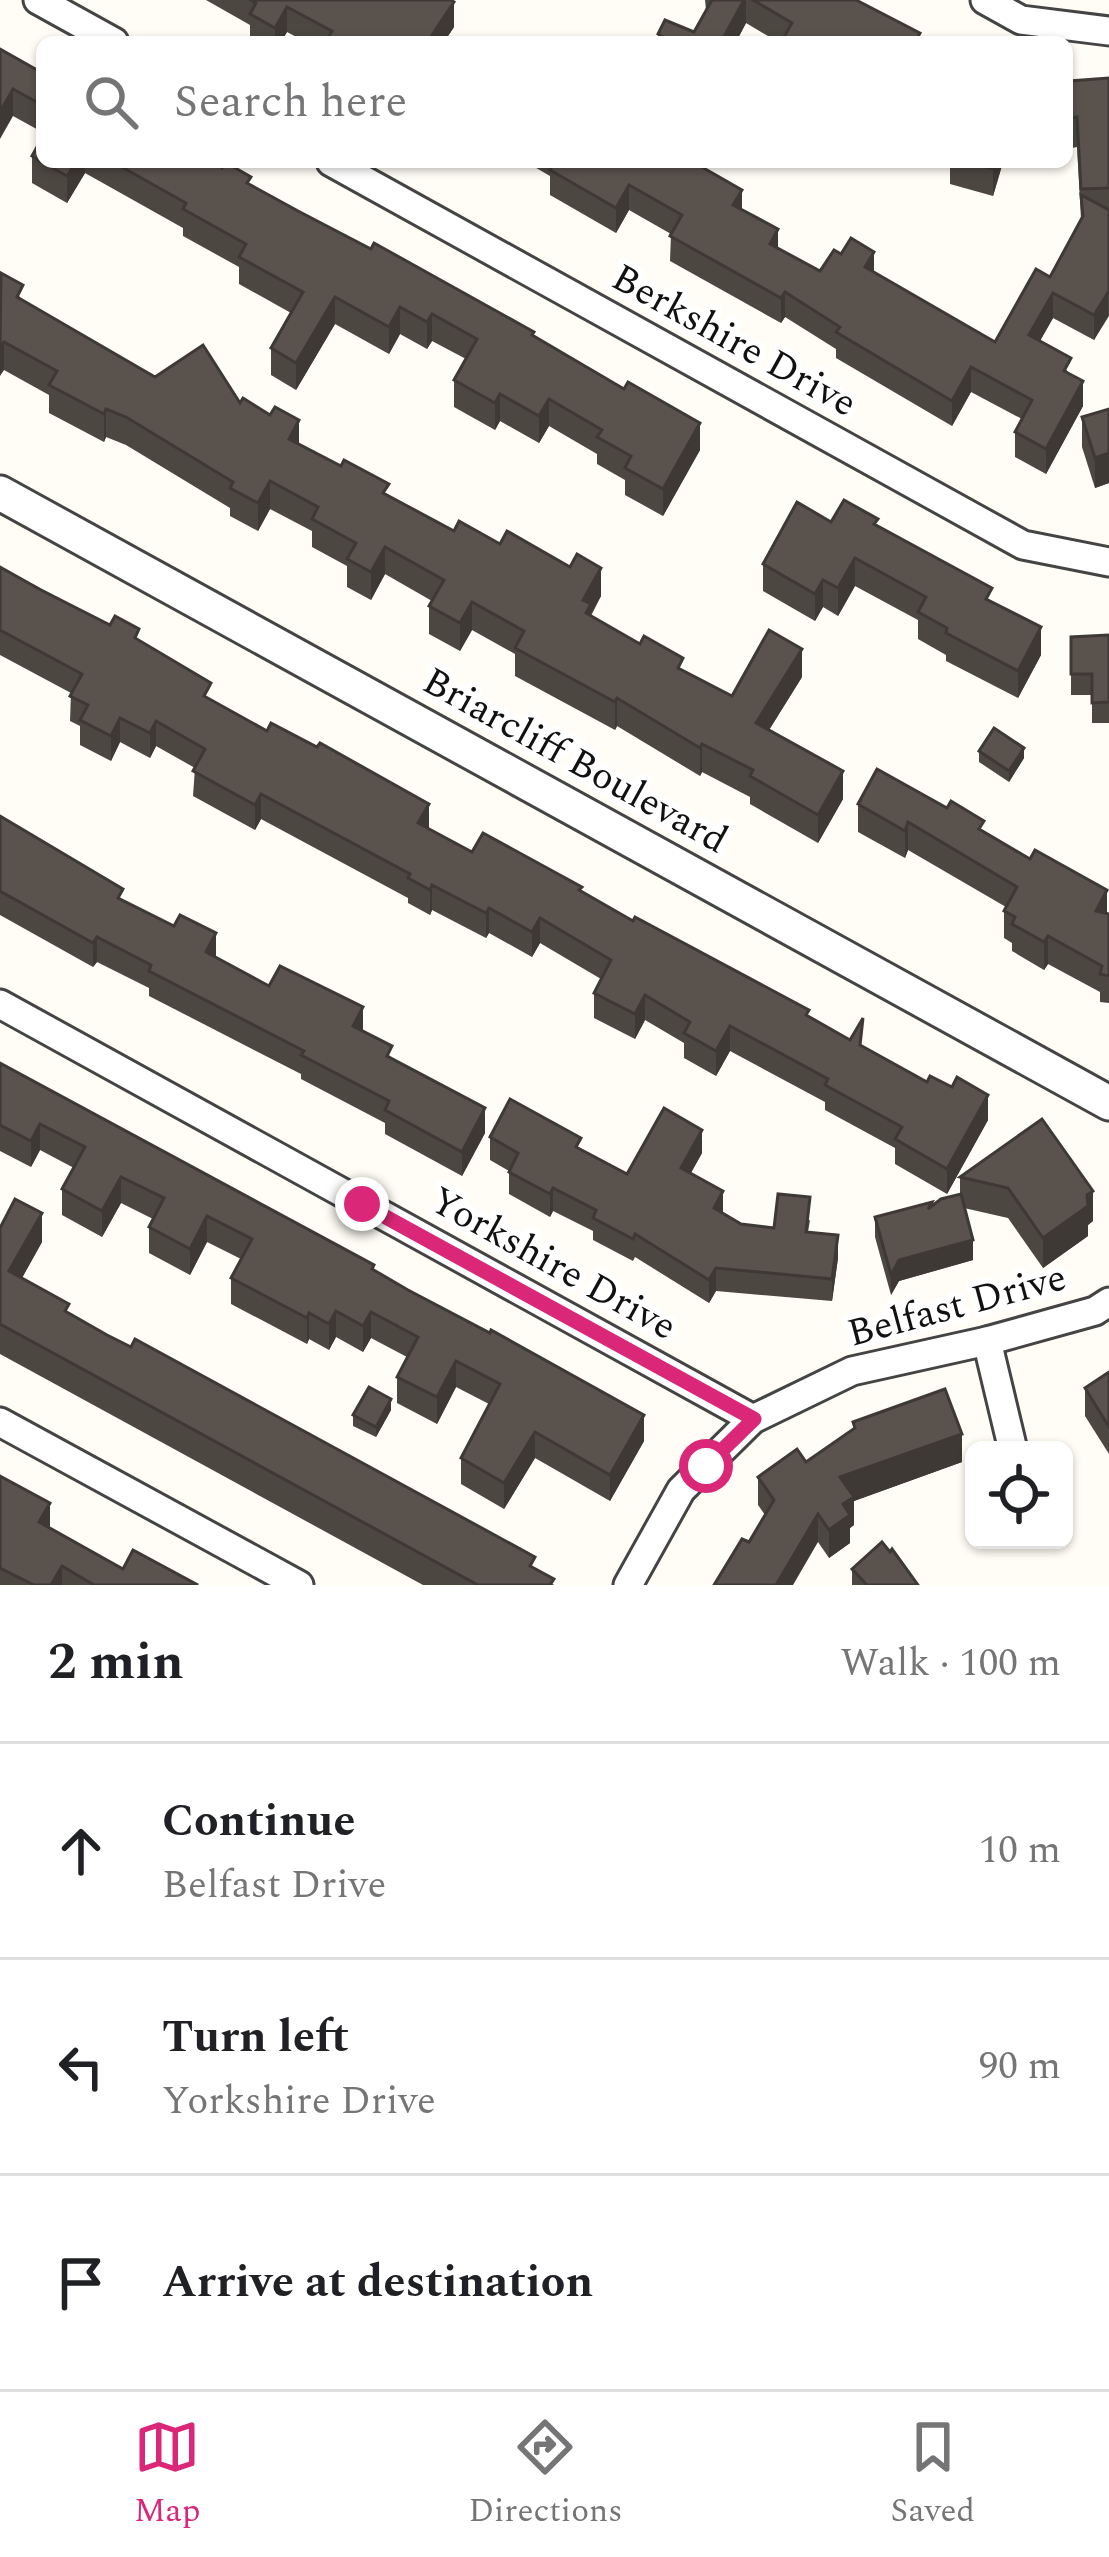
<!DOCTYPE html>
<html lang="en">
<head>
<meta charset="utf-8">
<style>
	body { margin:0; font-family:Spectral,serif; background:#f6f6f6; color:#202124 }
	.controls { position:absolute; right:36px; bottom:36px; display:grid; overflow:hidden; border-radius:18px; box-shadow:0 3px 9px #0004 }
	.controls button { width:108px; height:108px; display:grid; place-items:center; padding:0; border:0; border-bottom:3px solid #e0e0e0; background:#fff; color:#202124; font:60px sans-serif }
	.stop { position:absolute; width:36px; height:36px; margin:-27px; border:9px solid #db2777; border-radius:50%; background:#fff }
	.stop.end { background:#db2777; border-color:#fff; box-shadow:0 3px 12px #0008 }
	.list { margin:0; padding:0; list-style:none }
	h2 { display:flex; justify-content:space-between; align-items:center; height:156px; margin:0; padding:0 48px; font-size:51px }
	h2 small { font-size:39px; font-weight:400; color:#757577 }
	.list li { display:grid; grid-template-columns:78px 1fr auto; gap:36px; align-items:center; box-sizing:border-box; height:216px; padding:0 48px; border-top:3px solid #e0e0e0 }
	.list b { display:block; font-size:45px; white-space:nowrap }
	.list p { margin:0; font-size:39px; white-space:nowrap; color:#757577 }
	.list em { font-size:39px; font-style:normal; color:#757577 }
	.icon { flex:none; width:66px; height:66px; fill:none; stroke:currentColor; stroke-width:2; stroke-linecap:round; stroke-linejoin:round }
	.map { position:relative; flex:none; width:1109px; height:1585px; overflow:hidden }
	.search { position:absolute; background:#fff; box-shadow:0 3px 9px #0004; left:36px; right:36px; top:36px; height:132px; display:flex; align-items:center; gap:30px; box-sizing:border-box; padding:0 42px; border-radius:18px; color:#757577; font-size:45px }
	.sheet { height:804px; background:#fff }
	nav { display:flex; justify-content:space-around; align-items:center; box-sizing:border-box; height:168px; border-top:3px solid #e0e0e0; background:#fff; font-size:33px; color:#757577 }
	nav a { display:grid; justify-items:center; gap:6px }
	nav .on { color:#db2777 }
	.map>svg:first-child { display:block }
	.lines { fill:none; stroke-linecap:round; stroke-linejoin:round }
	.minor-casing { stroke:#444; stroke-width:33 }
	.tertiary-casing { stroke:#444; stroke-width:39 }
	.minor { stroke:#fff; stroke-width:27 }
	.tertiary { stroke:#fff; stroke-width:33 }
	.wall { fill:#4d4742 }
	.shaded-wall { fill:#3f3936 }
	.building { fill:#5a524d; stroke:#3f3936; stroke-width:3 }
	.route { stroke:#db2777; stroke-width:15 }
	.labels { text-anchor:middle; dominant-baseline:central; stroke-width:12; stroke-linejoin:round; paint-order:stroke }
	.street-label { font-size:39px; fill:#111; stroke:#fff }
</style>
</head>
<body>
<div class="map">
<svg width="1109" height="1585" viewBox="0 0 1109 1585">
	<rect width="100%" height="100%" fill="#fffdf5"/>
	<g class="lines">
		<defs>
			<g id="minor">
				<polyline points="38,0 114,42"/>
				<polyline points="985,0 1021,20 1109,31"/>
				<polyline points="331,162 1023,545 1109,562"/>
				<polyline points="0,1004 753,1419"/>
				<polyline points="987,1341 1013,1450"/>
				<polyline points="0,1422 299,1585"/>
				<polyline points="628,1585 681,1490 753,1419 852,1371 987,1341 1095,1311 1109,1302"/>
			</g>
			<polyline id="tertiary" points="0,493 1109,1103"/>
		</defs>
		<use href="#minor" class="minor-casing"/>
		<use href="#tertiary" class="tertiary-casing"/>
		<use href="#minor" class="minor"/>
		<use href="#tertiary" class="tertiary"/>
	</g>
	<g class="wall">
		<polygon points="206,0 451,0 454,27 444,42 306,42 287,32 281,42 256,42 250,39 250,25"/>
		<polygon points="705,0 856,0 920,42 778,42 746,23 736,42 658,42 658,34 694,32 706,10"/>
		<polygon points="0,49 39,71 42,66 42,132 13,116"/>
		<polygon points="1109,78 1109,316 1094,340 1053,318 1040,341 1071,375 1083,406 1046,474 1015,457 1015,432 1022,419 971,392 952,426 836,358 836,349 785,317 781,323 670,261 671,234 629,210 616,233 550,195 550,176 526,162 693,162 778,248 820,271 874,272 995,342 1050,277 1081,219 1077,147 1072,148 1070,81"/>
		<polygon points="32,156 42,162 213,162 251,185 534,336 700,450 663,516 625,495 625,480 597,464 597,454 549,426 539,443 500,421 495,430 454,407 454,380 466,359 432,341 427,349 400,334 389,354 335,324 296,390 271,375 271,348 291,313 239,284 239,267 183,236 183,228 85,173 67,203 32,183"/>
		<polygon points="950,162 1003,162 993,196 950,184"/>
		<polygon points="1,273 23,301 155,377 240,403 299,445 454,531 500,544 601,596 591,616 683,671 732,696 802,677 769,730 843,799 818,843 750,804 750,797 702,772 700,776 617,726 615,730 515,676 515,654 472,630 460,651 429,634 429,606 432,601 385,574 371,600 347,587 347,566 312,547 312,531 270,509 258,531 230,516 230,508 126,445 106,437 104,442 49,413 49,395 4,370"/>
		<polygon points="1109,409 1109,483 1095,488 1082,447 1082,417"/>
		<polygon points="831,522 878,526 992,602 1041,655 1018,698 946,661 946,655 918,639 918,620 855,586 838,616 823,607 815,621 763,591 763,564"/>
		<polygon points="0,567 139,640 211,700 429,829 472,852 582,892 809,1016 988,1120 947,1194 895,1164 895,1148 825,1110 825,1102 730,1051 716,1076 684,1058 684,1043 645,1020 635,1039 594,1018 594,993 601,979 540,943 532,957 489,933 486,938 432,910 430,915 408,903 408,898 261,819 255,830 193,796 195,768 156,746 150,758 120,742 111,761 80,745 80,726 70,721 71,693 0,655"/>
		<polygon points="1109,635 1109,723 1092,723 1092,695 1071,695 1071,637"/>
		<polygon points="979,751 1024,758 1009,782 979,762"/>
		<polygon points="858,804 984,832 1109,914 1109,1003 1100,1002 1100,992 1048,964 1044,970 1012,951 1012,943 1004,938 1004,911 1006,907 908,850 905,858 858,832"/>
		<polygon points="0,816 123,900 216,957 269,986 363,1031 392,1058 485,1133 462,1176 385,1134 385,1123 301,1079 301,1074 149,996 149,988 97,962 93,967 0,915"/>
		<polygon points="0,1063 374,1271 644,1441 610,1501 535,1458 504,1509 461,1484 461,1458 489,1404 456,1387 437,1424 397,1403 397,1377 407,1357 371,1338 363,1352 336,1337 329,1350 309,1339 307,1344 231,1304 231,1278 241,1259 207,1242 190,1275 149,1253 149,1227 153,1219 121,1203 102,1237 62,1215 62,1189 74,1168 40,1150 31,1167 0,1151"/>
		<polygon points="1042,1119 1093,1221 1088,1225 1088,1236 1043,1268 1008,1218 964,1208 973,1260 899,1281 891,1295 875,1237 875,1217 932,1206 960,1194 960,1177"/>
		<polygon points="490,1137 581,1150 627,1174 702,1153 691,1173 723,1213 741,1224 774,1228 810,1220 808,1232 838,1258 832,1301 716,1291 709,1303 635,1257 633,1261 593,1240 593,1231 553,1211 550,1217 509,1194 509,1171 490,1160"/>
		<polygon points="0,1228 42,1242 22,1278 69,1313 535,1569 554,1585 423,1585 0,1354"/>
		<polygon points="1109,1372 1109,1454 1085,1416 1085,1388"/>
		<polygon points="391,1410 376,1437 353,1426 353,1415"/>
		<polygon points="853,1422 962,1462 854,1501 854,1525 850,1528 850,1543 829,1558 818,1542 765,1515 758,1505 758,1477 806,1462 853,1429"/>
		<polygon points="0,1476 49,1528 123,1569 198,1585 0,1585"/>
		<polygon points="852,1569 918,1585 852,1585"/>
	</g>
	<g class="shaded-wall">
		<polygon points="744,0 746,0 746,23 736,42 721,42"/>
		<polygon points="454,2 454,27 444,42 432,35"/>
		<polygon points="287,7 287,32 281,42 275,42 275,28"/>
		<polygon points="13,89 13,116 0,139 0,112"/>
		<polygon points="76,162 85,162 85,173 67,203 67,176"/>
		<polygon points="995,162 1003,162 993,196 993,169"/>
		<polygon points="629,185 629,210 616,233 616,208"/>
		<polygon points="742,190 742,215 733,205"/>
		<polygon points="778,229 778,254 770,244"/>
		<polygon points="874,252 874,277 865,267"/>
		<polygon points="1108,291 1108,316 1094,340 1094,315"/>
		<polygon points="785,292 785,317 781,323 781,298"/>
		<polygon points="1053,293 1053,318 1029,360 1029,335"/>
		<polygon points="335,297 335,324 296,390 296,363"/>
		<polygon points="400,307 400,334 389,354 389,327"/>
		<polygon points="432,314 432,341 427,349 427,322"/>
		<polygon points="4,342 4,370 0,376 0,348"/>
		<polygon points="971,367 971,392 952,426 952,401"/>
		<polygon points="1083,381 1083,406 1046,474 1046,449"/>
		<polygon points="500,394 500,421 495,430 495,403"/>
		<polygon points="549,399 549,426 539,443 539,416"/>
		<polygon points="106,409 106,437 104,442 104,414"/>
		<polygon points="299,420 299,448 289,439"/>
		<polygon points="700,423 700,450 663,516 663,489"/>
		<polygon points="1109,453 1109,483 1095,488 1095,458"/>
		<polygon points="270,481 270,509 258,531 258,503"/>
		<polygon points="385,547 385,574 371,600 371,572"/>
		<polygon points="855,558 855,586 838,616 838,588"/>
		<polygon points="601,568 601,596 591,613 591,632 583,600"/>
		<polygon points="823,580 823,607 815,621 815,594"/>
		<polygon points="472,602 472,630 460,651 460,623"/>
		<polygon points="1041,627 1041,655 1018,698 1018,671"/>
		<polygon points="802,649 802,677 756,751 756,723"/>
		<polygon points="617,698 617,726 615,730 615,702"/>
		<polygon points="120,718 120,742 111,761 111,736"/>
		<polygon points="156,721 156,746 150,758 150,733"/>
		<polygon points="702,744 702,772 700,776 700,748"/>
		<polygon points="1024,748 1024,758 1009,782 1009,771"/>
		<polygon points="843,771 843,799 818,843 818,815"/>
		<polygon points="261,794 261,819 255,830 255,805"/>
		<polygon points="429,804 429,829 418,823"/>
		<polygon points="908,822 908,850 905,858 905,831"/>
		<polygon points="432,885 432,910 430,915 430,890"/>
		<polygon points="1107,890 1107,918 1096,911"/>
		<polygon points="489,908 489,933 486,938 486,913"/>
		<polygon points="540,918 540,943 532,957 532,932"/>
		<polygon points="216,933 216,958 206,952"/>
		<polygon points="1048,936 1048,964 1044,970 1044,942"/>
		<polygon points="97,937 97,962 93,967 93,943"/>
		<polygon points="645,995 645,1020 635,1039 635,1014"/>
		<polygon points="363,1007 363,1032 353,1026"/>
		<polygon points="730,1026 730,1051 716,1076 716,1051"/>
		<polygon points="988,1095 988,1120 947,1194 947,1169"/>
		<polygon points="485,1108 485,1133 462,1176 462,1152"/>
		<polygon points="40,1124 40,1150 31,1167 31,1141"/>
		<polygon points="702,1130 702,1153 681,1190 681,1168"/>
		<polygon points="121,1177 121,1203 102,1237 102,1211"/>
		<polygon points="553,1188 553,1211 550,1217 550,1194"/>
		<polygon points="723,1191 723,1214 714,1208"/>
		<polygon points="1093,1191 1093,1221 1088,1225 1088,1236 1043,1268 1043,1238"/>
		<polygon points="42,1213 42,1242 9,1301 9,1271"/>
		<polygon points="207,1216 207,1242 190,1275 190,1249"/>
		<polygon points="838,1235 838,1258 832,1301 832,1279"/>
		<polygon points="973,1240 973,1260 899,1281 891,1295 891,1275 899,1260"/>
		<polygon points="716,1268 716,1291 709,1303 709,1280"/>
		<polygon points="336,1311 336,1337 329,1350 329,1324"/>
		<polygon points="371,1312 371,1338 363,1352 363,1326"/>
		<polygon points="309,1313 309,1339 307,1344 307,1318"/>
		<polygon points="456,1361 456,1387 437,1424 437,1397"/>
		<polygon points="391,1399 391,1410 376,1437 376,1427"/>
		<polygon points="644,1415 644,1441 610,1501 610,1475"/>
		<polygon points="535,1432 535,1458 504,1509 504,1483"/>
		<polygon points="962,1434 962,1462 854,1501 854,1525 850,1528 850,1543 829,1558 829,1530 840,1477"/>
		<polygon points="50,1503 50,1527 39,1522"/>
		<polygon points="818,1514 818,1542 793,1585 776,1585"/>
		<polygon points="62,1566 62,1585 51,1585"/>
	</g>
	<g class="building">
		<polygon points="251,0 451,0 454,2 432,35 444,42 326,42 332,31 287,7 275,28 250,14 256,3"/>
		<polygon points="712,0 744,0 721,42 671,42 658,34 665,20 694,32"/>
		<polygon points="753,0 856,0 920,33 915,42 781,42 792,23"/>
		<polygon points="0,49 39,71 42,66 42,105 13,89 0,112"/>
		<polygon points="1109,78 1109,188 1081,189 1077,117 1072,118 1070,81"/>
		<polygon points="42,138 42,162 32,156"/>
		<polygon points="42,162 76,162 67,176"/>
		<polygon points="113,162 213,162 222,168 225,162 251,177 247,183 298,211 371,249 374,243 534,332 532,335 624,389 628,382 700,423 663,489 625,468 631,456 597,437 602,430 549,399 539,416 500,394 495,403 454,380 477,339 432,314 427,322 400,307 389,327 335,297 296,363 271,348 303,292 239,257 246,244 183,209 186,203"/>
		<polygon points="554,162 693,162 742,190 733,205 778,229 770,244 820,271 834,250 841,254 851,238 874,252 865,267 995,342 1036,269 1050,277 1083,216 1081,195 1109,210 1109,291 1094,315 1053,293 1029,335 1071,358 1064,371 1083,381 1046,449 1015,432 1032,400 971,367 952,401 836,332 840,327 785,292 781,298 670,236 682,215 629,185 616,208 550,170"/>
		<polygon points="968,162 995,162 993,169"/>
		<polygon points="1,273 23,285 17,297 155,377 203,345 240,403 243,398 270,415 275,407 299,420 289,439 341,466 344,460 389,484 383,493 454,531 459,521 500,544 507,531 570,567 577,554 601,568 583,600 591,604 586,613 640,644 644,636 683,658 678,668 732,696 769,630 802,649 756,723 843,771 818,815 750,776 753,770 702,744 700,748 617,698 615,702 515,648 524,631 472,602 460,623 429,606 444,580 385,547 371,572 347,559 356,543 312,519 318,507 270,481 258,503 230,488 233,482 126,417 106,409 104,414 49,385 57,371 4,342 0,348"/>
		<polygon points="1109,409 1109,453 1095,458 1082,417"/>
		<polygon points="844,500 878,519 874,524 992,588 986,599 1041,627 1018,671 946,633 947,628 918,612 926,597 855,558 838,588 823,580 815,594 763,564 797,502 831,522"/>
		<polygon points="0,567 41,590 110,625 115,616 139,629 135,638 211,683 204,696 267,731 271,723 317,747 320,743 429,804 418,823 472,852 483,833 582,887 579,890 633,921 635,917 809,1010 806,1015 850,1040 863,1018 860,1045 927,1082 930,1076 952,1087 957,1077 988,1095 947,1169 895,1139 902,1127 825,1085 828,1079 730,1026 716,1051 684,1033 690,1022 645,995 635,1014 594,993 611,960 540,918 532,932 489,908 486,913 432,885 430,890 408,878 410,874 261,794 255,805 193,771 205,749 156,721 150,733 120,718 111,736 80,720 88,705 70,696 82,674 0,630"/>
		<polygon points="1109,635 1109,702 1092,703 1092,674 1071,674 1071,637"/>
		<polygon points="994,728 1024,748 1009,771 979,751"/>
		<polygon points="877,769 947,808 951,801 984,821 979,829 1030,859 1035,850 1107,890 1096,911 1109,914 1109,976 1100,974 1102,966 1048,936 1044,942 1012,924 1015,917 1004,911 1017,887 908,822 905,831 858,804"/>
		<polygon points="0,816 123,889 118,898 174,926 180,915 216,933 206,952 269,986 280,966 363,1007 353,1026 392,1046 387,1056 485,1108 462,1152 385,1110 389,1101 301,1055 304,1051 149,971 151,965 97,937 93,943 0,891"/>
		<polygon points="0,1063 374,1265 372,1269 408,1290 490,1333 491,1330 644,1415 610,1475 535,1432 504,1483 461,1458 500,1384 456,1361 437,1397 397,1377 418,1337 371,1312 363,1326 336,1311 329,1324 309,1313 307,1318 231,1278 252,1239 207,1216 190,1249 149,1227 164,1198 121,1177 102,1211 62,1189 85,1147 40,1124 31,1141 0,1125"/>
		<polygon points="510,1099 581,1138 576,1147 627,1174 664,1108 702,1130 681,1168 723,1191 714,1208 741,1224 774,1228 778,1194 810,1197 806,1232 838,1235 832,1279 716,1268 709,1280 635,1234 633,1239 593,1218 596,1210 553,1188 550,1194 509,1172 518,1153 490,1137"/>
		<polygon points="1042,1119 1093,1191 1087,1195 1088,1206 1043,1238 1008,1188 960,1177"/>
		<polygon points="961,1194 973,1240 899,1260 891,1275 875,1217 932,1202 928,1209 941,1199"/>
		<polygon points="15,1199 42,1213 9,1271 69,1304 65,1311 107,1335 131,1347 135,1339 535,1557 530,1566 554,1579 550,1585 478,1585 0,1324 0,1228"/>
		<polygon points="1109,1372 1109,1427 1085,1388"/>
		<polygon points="369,1387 391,1399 376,1427 353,1415"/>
		<polygon points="945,1389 962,1434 840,1477 854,1497 843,1504 850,1515 829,1530 818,1514 776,1585 714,1585 742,1539 749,1542 774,1500 758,1477 797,1449 806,1462 855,1428 853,1422"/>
		<polygon points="0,1476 50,1503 39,1522 123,1569 133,1550 198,1585 94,1585 62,1566 51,1585 34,1585 0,1568"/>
		<polygon points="882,1542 890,1552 892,1549 918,1585 867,1585 852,1569"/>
	</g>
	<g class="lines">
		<polyline class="route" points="362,1204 754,1419 706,1466"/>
	</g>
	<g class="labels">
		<g class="street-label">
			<text transform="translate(734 341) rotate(29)">Berkshire Drive</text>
			<text transform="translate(575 761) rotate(29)">Briarcliff Boulevard</text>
			<text transform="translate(553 1264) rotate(29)">Yorkshire Drive</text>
			<text transform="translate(957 1306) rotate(-15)">Belfast Drive</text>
		</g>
	</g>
</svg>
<div class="controls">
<button><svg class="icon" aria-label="locate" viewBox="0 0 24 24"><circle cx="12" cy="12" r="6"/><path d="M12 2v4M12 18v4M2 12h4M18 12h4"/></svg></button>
</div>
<div class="stop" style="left:706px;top:1466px"></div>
<div class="stop end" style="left:362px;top:1204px"></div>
<div class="search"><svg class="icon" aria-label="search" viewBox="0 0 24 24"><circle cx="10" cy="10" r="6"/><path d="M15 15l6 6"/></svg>Search here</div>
</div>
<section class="sheet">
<h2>2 min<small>Walk · 100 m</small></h2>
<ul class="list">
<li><svg class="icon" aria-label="ahead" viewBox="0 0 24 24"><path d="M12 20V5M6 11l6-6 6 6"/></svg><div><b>Continue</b><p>Belfast Drive</p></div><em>10 m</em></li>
<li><svg class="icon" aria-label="left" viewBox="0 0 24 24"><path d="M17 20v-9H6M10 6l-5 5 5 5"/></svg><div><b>Turn left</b><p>Yorkshire Drive</p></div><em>90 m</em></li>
<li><svg class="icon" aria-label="arrive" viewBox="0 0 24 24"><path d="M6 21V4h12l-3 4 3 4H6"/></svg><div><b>Arrive at destination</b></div></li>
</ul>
</section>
<nav>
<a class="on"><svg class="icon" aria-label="map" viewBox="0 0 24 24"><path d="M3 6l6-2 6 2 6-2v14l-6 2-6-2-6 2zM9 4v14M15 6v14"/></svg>Map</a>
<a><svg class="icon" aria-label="directions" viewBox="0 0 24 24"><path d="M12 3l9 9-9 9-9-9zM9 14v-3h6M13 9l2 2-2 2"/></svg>Directions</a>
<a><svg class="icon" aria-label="saved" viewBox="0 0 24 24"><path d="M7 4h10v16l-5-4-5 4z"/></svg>Saved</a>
</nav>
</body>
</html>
